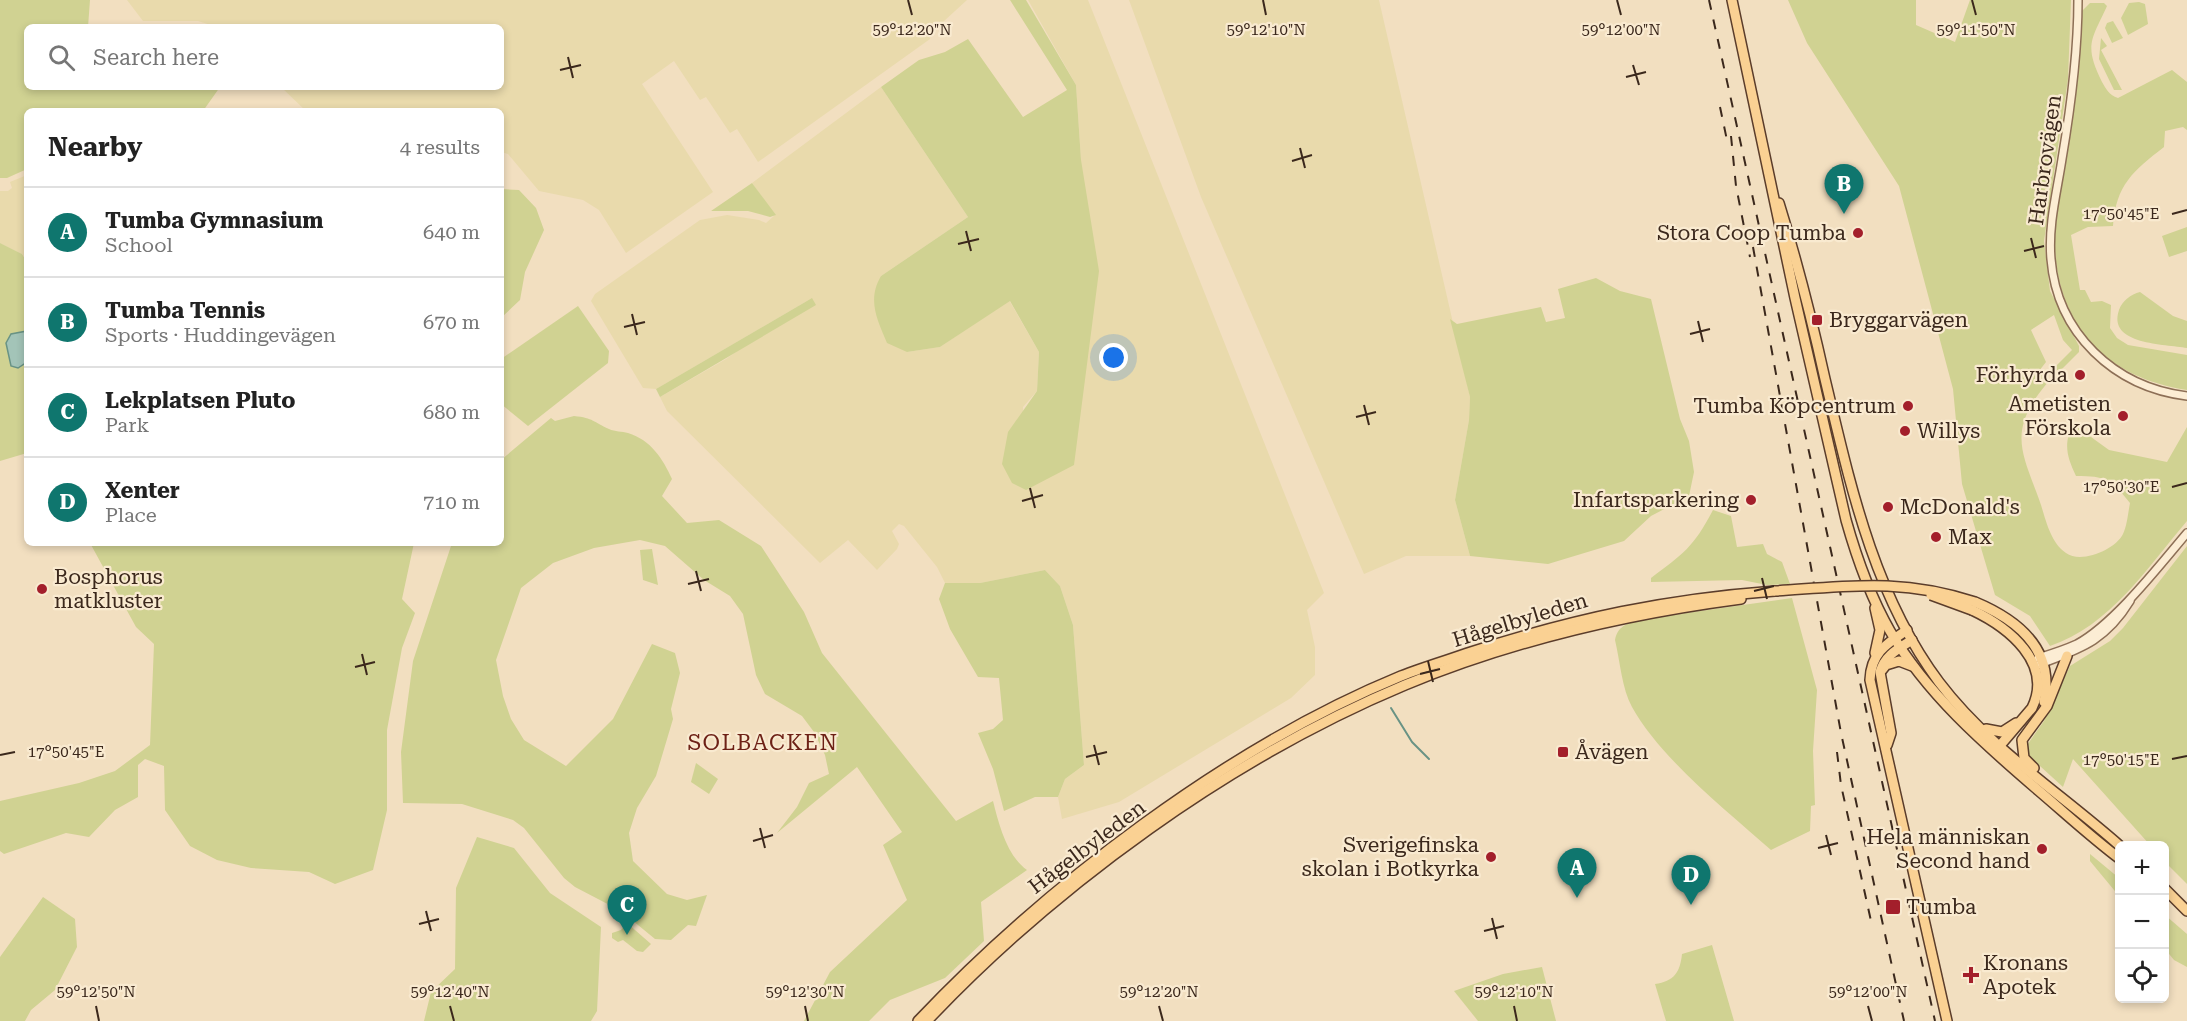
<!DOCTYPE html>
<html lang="en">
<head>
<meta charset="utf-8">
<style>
	body { margin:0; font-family:"Roboto Serif",serif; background:#f6f6f6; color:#222 }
	.controls { position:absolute; right:18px; bottom:18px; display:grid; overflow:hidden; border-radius:9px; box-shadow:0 3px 9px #0003 }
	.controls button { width:54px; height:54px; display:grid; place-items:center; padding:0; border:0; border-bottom:2px solid #e0e0e0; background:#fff; color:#222; font:30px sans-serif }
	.you { position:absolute; left:1114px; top:358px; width:21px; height:21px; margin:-15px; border:4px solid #fff; border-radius:50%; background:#1a73e8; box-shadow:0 0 0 9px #1a73e833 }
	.badge { display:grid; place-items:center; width:39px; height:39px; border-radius:50%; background:#0f766e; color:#fff; font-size:20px; font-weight:700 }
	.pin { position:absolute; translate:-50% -50px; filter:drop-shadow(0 2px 3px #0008) }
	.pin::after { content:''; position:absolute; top:32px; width:21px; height:18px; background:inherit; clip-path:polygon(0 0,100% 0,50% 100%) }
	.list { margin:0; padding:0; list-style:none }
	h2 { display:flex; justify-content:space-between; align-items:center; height:78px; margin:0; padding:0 24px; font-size:26px }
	h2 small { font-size:20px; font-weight:400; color:#767676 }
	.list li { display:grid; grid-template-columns:39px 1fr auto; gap:18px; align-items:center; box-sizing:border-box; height:90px; padding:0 24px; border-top:2px solid #e0e0e0 }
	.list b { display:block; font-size:22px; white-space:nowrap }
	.list p { margin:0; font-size:20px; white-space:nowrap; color:#767676 }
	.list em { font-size:20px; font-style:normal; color:#767676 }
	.icon { flex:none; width:33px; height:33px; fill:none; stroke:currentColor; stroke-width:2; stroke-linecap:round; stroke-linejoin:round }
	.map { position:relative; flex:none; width:2187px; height:1021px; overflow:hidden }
	.search { position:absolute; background:#fff; box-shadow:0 3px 9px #0003; left:24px; top:24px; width:480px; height:66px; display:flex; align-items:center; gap:15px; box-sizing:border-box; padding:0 21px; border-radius:9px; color:#767676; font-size:22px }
	.panel { position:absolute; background:#fff; box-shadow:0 3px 9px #0003; left:24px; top:108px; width:480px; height:438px; border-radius:9px }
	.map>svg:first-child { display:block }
	.farmland { fill:#e9daac }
	.green { fill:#d0d292 }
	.water { fill:#a3c4b8; stroke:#699385; stroke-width:1.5 }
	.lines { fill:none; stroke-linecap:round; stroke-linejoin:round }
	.stream { stroke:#699385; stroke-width:2 }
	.minor-casing { stroke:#8d6f56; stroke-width:10 }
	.major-casing { stroke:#5b3d2b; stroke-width:12 }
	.minor { stroke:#fcedd4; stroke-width:7 }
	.major { stroke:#fad193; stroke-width:9 }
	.rail { stroke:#3b281c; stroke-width:2; stroke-dasharray:10 10; stroke-linecap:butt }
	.major-bridge-casing { stroke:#5b3d2b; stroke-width:12; stroke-linecap:butt }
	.major-bridge { stroke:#fad193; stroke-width:9 }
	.ticks { fill:none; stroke:#3b281c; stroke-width:2 }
	.poi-dot { fill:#a31f2b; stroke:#f9ead0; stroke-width:2 }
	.labels { text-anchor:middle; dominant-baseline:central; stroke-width:4.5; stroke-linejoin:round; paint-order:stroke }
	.street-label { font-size:21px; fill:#3b281c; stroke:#f9ead0 }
	.poi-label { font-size:21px; fill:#3b281c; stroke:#f9ead0; text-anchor:start }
	.neighbourhood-label { font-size:22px; letter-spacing:1.5px; fill:#6d2116; stroke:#f9ead0 }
	.ticks-label { font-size:15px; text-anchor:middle; fill:#3b281c; stroke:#f9ead0; stroke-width:4.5; stroke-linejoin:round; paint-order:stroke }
</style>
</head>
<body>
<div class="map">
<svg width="2187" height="1021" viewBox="0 0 2187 1021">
	<rect width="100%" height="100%" fill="#f2dfc0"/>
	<g class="farmland">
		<polygon points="127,0 967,0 931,33 930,39 758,162 737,129 730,133 706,97 700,100 674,61 642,84 713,192 626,253 599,210 583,200 539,191 508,154 501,152 501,111 306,111 281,87 501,87 501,27 243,27 242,25 217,27 198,21 143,21"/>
		<polygon points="1028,0 1088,0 1324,593 1307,610 1315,647 1315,675 1291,698 1119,802 1062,819 1058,797 1065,779 1084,765 1073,625 1060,586 1045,570 980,583 945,583 937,567 904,526 899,524 892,531 899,544 897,549 877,570 848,540 820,563 667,411 660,397 726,359 812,298 656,389 643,388 591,301 595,294 700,220 727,215 759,220 766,223 775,215 752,183 881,87 968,217 881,276 907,352 940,347 1009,300 1039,352 1037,391 1023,407 1026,490 1081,160 1076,85"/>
		<polygon points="1129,0 1379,0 1470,397 1469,420 1455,500 1470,556 1406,556 1364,574 1201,197"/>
		<polygon points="27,175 27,261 22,254 0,243 0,191 8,191 12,188 10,182"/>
	</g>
	<g class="green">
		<polygon points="0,0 90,0 88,27 27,27 27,87 220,87 203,111 27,111 27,169 7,178 0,178"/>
		<path d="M1010 0H1026L1076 85 1081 160 1099 271 1074 465 1026 490 1012 483 1002 464 1008 432 1037 391 1039 352 1010 301 940 347 907 352 887 343C877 319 867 300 881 276L968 217 881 87 919 60 945 52 968 39 1023 117 1067 90Z"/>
		<path d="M1788 0H1916V25L1955 42 1970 0H2071L2068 79 2044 241 2050 291 2079 346V352L2057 374 2053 373 2052 370 2072 350 2063 340 2054 315 2031 330 2046 362 2039 371 2048 382C2006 432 2022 451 2041 505 2046 521 2051 543 2066 553 2081 564 2115 550 2123 534 2127 526 2128 513 2130 503 2111 479 2106 476 2076 476 2067 457 2063 444 2073 424L2109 450 2167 462 2187 427V521C2147 568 2110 626 2050 646L2030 616 1995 595 1962 484 1953 389 1899 186 1807 43Z"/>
		<polygon points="2139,2 2145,4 2148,24 2128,35 2121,18 2129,3"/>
		<path d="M2090 3H2104L2107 6C2091 41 2084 45 2102 82 2106 89 2109 95 2118 98L2172 70 2187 82V130L2183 127 2165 131 2164 147C2133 171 2116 185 2113 226L2088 227 2071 235 2080 290H2085L2091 302 2102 301 2111 305 2110 328 2117 338 2128 345 2187 355V390C2096 376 2050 314 2055 224 2057 195 2066 166 2070 138 2076 95 2081 54 2082 11Z"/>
		<polygon points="2113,21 2123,38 2112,43 2105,28 2107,23"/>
		<polygon points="2101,38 2107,46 2101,50 2122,90 2114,90 2099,59"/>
		<polygon points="752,183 776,215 770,217 748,211 711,211"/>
		<polygon points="501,189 519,190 536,208 544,230 525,272 520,300 501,318"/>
		<polygon points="2187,227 2187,251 2169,257 2162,236"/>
		<polygon points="0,243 22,254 27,262 27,453 0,461"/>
		<polygon points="1596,278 1620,291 1651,299 1680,419 1689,441 1694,472 1689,496 1651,516 1624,541 1548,564 1470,556 1455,500 1469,420 1470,397 1450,319 1457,324 1541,307 1546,322 1565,318 1558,289"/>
		<path d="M2140 292 2173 316 2187 321V348C2165 344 2107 345 2119 310 2122 301 2131 294 2140 292Z"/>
		<polygon points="812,298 816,305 660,397 656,389"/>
		<polygon points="578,306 609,351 608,363 528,426 501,404 501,359"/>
		<path d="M574 416C594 418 593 422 609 429 615 432 622 431 628 433 651 440 663 459 672 479L662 496 687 523 719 520 761 546 804 612 822 653 956 821 993 801C999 825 1007 856 1027 870L981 902 984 941 945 978 890 1000 869 1021H804L830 972 907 900 883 845 902 832 857 767 777 833 797 807 809 783 829 774 825 755 814 732 802 716 765 694 756 675 743 614 730 596 704 580 665 546 640 540 594 548 553 563 521 588 496 660 503 696 511 719 524 740 566 766 613 719 652 644 675 653 680 673 671 709 673 719 656 776 637 808 629 833 633 861 667 894 687 900 707 895 696 926 688 925 671 940 655 939 621 911 575 887 564 878 524 828 513 820 462 804 403 803 401 752 413 661 452 543H501V460L551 418 555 421Z"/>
		<path d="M1713 510 1731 516 1737 547 1763 544 1767 554 1782 562 1790 584 1767 585 1742 580 1651 582V578C1684 553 1693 548 1713 510Z"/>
		<polygon points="90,543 414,543 402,599 415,613 402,648 387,730 387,810 373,870 335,884 309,872 251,868 217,860 190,846 165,810 164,766 145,759 138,765 138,797 115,810 89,837 66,833 4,854 0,851 0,801 79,783 115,771 150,745 154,644 136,627"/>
		<polygon points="2187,546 2187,884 2165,862 2164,846 2150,845 2073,759 2063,787 2029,756 2025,748 2044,721 2070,666 2110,641 2123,628"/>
		<polygon points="652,549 658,585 643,580 640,550"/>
		<polygon points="1045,570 1060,586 1073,625 1084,765 1065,779 1058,797 1035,797 1004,811 993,769 978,733 993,729 1003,720 999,678 978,677 950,629 939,599 945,583 980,583"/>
		<path d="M1792 598 1817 690 1813 751 1815 805 1811 806 1810 831 1771 850C1726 810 1661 759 1632 707 1622 689 1620 661 1615 640 1618 624 1630 623 1644 619Z"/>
		<polygon points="696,763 718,779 709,794 691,782"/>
		<polygon points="477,837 514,848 550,893 601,927 597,1011 591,1021 424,1021 431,992 455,969 456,888"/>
		<polygon points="2090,854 2119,878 2119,896 2090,861"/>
		<polygon points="43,897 75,919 77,947 55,990 31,1010 25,1021 0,1021 0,957"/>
		<polygon points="2165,915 2187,934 2187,967 2174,960 2165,949"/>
		<polygon points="627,923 651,944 643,952 637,951 623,940 618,942 612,938 612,933 621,930"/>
		<path d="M1712 945 1734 1021H1666L1655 984C1674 981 1680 973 1682 954Z"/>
		<polygon points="1542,967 1556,1021 1478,1021 1454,991 1503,974"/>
	</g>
	<polygon class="water" points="27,331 27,362 18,368 11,366 6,343 11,334"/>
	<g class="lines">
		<polyline class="stream" points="1391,708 1412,742 1429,759"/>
		<defs>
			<g id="minor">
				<path d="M2078 0C2078 53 2071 106 2062 159 2057 192 2048 225 2051 259 2057 333 2114 387 2187 396"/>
				<path d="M2038 658C2051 654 2064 650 2077 644 2114 624 2159 566 2187 533"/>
				<path d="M2038 665C2079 649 2105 642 2130 601"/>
			</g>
			<g id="major">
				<path d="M1732 0 1795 298 1846 520C1857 559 1870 596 1890 631 1927 694 1983 743 2039 791 2066 814 2092 838 2120 859"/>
				<path d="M1779 203C1797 261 1812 320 1825 379 1850 483 1873 594 1939 682 1988 747 2059 792 2120 846"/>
				<path d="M1975 602C2018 620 2055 650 2044 702"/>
				<polyline points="1875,608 1880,630 1875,653"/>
				<path d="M1972 610C2008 627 2054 663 2032 708L1997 749"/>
				<path d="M1907 630C1886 644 1871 653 1870 680L1947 1021"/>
				<polyline points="1882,670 1886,665 1899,661 1912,666"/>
				<polyline points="1986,729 2002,732 2016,723"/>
				<path d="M1887 745 1891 733 1880 672C1885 655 1898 649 1912 640"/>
				<polyline points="2034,768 2024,758 2022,740 2047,706 2067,656"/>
				<polyline points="2164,888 2187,911"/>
				<path d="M918 1021C1046 886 1228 747 1401 676 1424 667 1448 660 1471 652 1576 618 1666 599 1775 591"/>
				<path d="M927 1021C1057 884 1230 758 1405 685 1511 641 1627 614 1741 599"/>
			</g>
		</defs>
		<use href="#minor" class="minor-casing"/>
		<use href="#major" class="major-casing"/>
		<use href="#minor" class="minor"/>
		<use href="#major" class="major"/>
		<g class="rail">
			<polyline points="1709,0 1935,1021"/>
			<polyline points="1720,107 1728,145"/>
			<polyline points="1731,136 1736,186 1750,257"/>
			<polyline points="1753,247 1841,733 1904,1021"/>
			<polyline points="1837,752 1841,785 1871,921"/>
		</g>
		<defs>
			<g id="major-bridge">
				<path d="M1775 591C1850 586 1902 578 1975 602"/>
				<polyline points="1931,595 1972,610"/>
			</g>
		</defs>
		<use href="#major-bridge" class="major-bridge-casing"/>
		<use href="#major-bridge" class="major-bridge"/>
	</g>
	<path class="ticks" d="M908 0 912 15M1263 0 1266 15M1617 0 1621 15M1972 0 1976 15M568 57 573 78M1633 65 1639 85M560 70 581 65M1626 77 1646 72M1300 148 1305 168M1292 161 1312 155M2172 214 2187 210M966 231 971 251M2031 238 2036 258M958 244 979 239M2024 251 2044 246M632 314 637 335M1698 321 1703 342M624 327 645 322M1690 334 1710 329M1364 405 1369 425M1356 417 1376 412M2172 487 2187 483M1030 488 1035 508M1022 501 1043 495M696 571 701 591M1762 578 1767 599M688 584 709 579M1754 591 1774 586M362 654 367 675M1428 661 1433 682M355 667 375 662M1420 674 1440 669M1094 745 1099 765M0 755 15 752M1086 757 1107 752M2172 759 2187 756M760 828 765 848M1826 835 1831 855M753 841 773 835M1818 848 1838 843M426 911 431 931M1492 918 1497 939M419 924 439 919M1484 931 1504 926M96 1006 99 1021M450 1006 454 1021M805 1006 808 1021M1159 1006 1163 1021M1514 1006 1517 1021M1868 1006 1872 1021"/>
	<g class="poi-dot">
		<circle cx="1858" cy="233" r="6"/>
		<rect x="1811" y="314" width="12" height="12" rx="3"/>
		<circle cx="2080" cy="375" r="6"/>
		<circle cx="1908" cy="406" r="6"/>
		<circle cx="2123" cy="416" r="6"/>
		<circle cx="1905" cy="431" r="6"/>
		<circle cx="1751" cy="500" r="6"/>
		<circle cx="1888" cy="507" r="6"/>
		<circle cx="1936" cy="537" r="6"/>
		<circle cx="42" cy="589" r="6"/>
		<rect x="1557" y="746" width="12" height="12" rx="3"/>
		<circle cx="2042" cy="849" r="6"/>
		<circle cx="1491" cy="857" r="6"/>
		<rect x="1885" y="899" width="16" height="16" rx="3"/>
		<path d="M1968 966h6v6h6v6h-6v6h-6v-6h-6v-6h6z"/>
	</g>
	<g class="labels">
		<g class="street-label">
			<text transform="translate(2045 160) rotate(-82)">Harbrovägen</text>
			<text transform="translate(1520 620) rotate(-17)">Hågelbyleden</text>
			<text transform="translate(1087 847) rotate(-37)">Hågelbyleden</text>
		</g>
		<g class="poi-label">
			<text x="1846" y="233" text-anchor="end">Stora Coop Tumba</text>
			<text x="1829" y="320">Bryggarvägen</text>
			<text x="2068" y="375" text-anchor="end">Förhyrda</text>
			<text x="2111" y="404" text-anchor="end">Ametisten<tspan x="2111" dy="24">Förskola</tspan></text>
			<text x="1896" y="406" text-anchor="end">Tumba Köpcentrum</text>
			<text x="1917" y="431">Willys</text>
			<text x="1739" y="500" text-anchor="end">Infartsparkering</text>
			<text x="1900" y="507">McDonald's</text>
			<text x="1948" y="537">Max</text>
			<text x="54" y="577">Bosphorus<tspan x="54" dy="24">matkluster</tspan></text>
			<text x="1575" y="752">Åvägen</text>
			<text x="2030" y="837" text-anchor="end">Hela människan<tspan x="2030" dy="24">Second hand</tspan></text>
			<text x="1479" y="845" text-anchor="end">Sverigefinska<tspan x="1479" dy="24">skolan i Botkyrka</tspan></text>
			<text x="1906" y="907">Tumba</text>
			<text x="1983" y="963">Kronans<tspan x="1983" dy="24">Apotek</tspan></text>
		</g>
		<g class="neighbourhood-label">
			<text x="763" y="742">SOLBACKEN</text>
		</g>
	</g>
	<g class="ticks-label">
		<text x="912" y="35">59°12'20"N</text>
		<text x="1266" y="35">59°12'10"N</text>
		<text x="1621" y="35">59°12'00"N</text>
		<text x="1976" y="35">59°11'50"N</text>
		<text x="2121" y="219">17°50'45"E</text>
		<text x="2121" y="492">17°50'30"E</text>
		<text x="66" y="757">17°50'45"E</text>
		<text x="2121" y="765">17°50'15"E</text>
		<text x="96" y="997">59°12'50"N</text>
		<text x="450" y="997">59°12'40"N</text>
		<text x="805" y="997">59°12'30"N</text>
		<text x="1159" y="997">59°12'20"N</text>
		<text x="1514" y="997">59°12'10"N</text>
		<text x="1868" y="997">59°12'00"N</text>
	</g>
</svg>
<div class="controls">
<button>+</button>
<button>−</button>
<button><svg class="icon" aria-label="locate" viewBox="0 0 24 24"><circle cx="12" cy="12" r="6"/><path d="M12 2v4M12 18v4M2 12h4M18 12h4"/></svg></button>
</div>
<div class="you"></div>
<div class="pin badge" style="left:1577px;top:898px">A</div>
<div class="pin badge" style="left:1844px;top:214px">B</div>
<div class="pin badge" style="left:627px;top:935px">C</div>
<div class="pin badge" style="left:1691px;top:905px">D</div>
<div class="search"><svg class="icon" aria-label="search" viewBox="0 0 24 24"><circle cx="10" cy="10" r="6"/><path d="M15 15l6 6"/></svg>Search here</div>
<section class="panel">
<h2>Nearby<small>4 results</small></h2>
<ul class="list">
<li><span class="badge">A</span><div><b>Tumba Gymnasium</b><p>School</p></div><em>640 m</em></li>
<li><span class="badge">B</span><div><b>Tumba Tennis</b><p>Sports · Huddingevägen</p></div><em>670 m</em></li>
<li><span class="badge">C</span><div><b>Lekplatsen Pluto</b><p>Park</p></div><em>680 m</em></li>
<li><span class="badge">D</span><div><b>Xenter</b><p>Place</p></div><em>710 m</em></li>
</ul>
</section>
</div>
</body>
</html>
